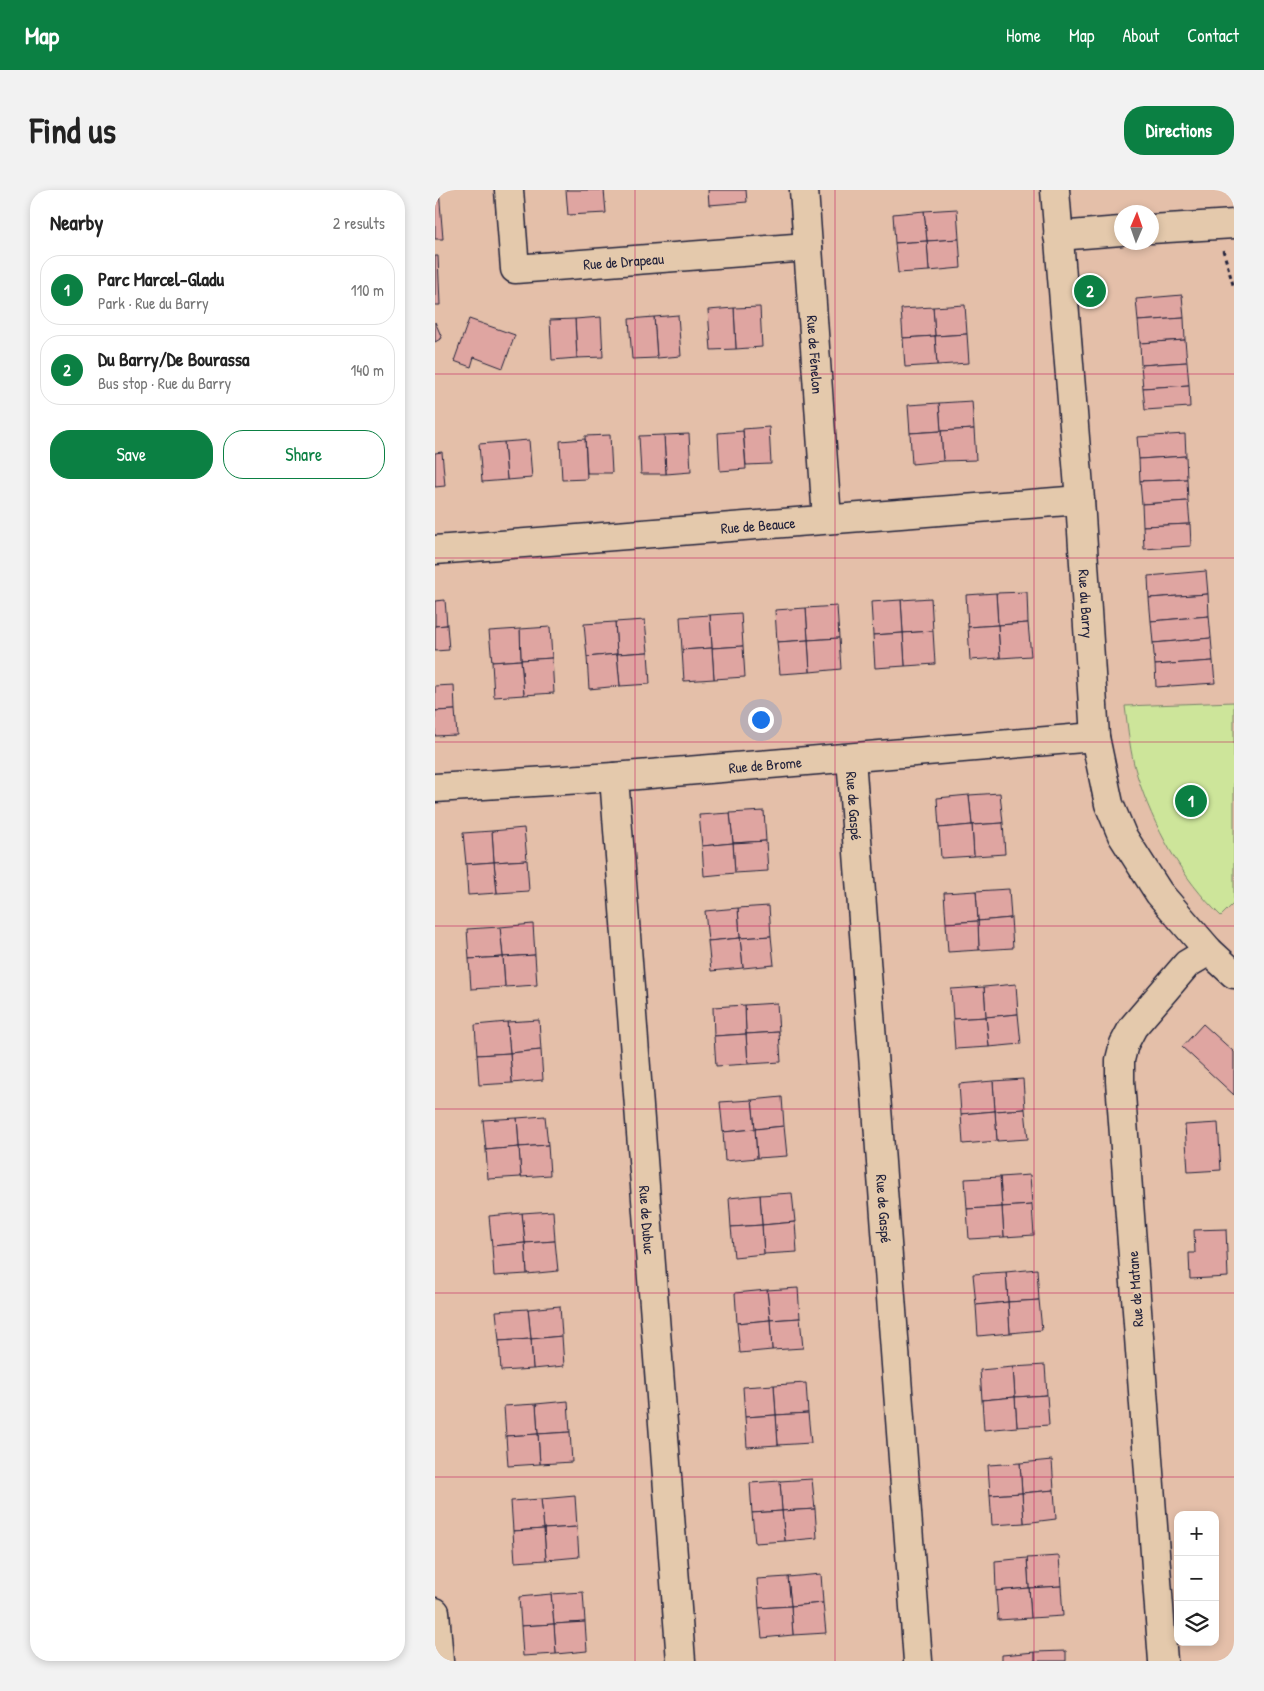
<!DOCTYPE html>
<html lang="en">
<head>
<meta charset="utf-8">
<style>
	body { margin:0; font-family:"Patrick Hand",sans-serif; background:#f2f2f2; color:#222 }
	.controls { position:absolute; right:15px; bottom:15px; display:grid; overflow:hidden; border-radius:10px; box-shadow:0 2px 8px #0003 }
	.controls button { width:45px; height:45px; display:grid; place-items:center; padding:0; border:0; border-bottom:1px solid #e0e0e0; background:#fff; color:#222; font:25px sans-serif }
	.compass { position:absolute; left:679px; top:15px; width:45px; height:45px; border-radius:50%; background:#fff; box-shadow:0 2px 8px #0003; rotate:2deg }
	.you { position:absolute; left:325px; top:529px; width:18px; height:18px; margin:-12px; border:4px solid #fff; border-radius:50%; background:#1a73e8; box-shadow:0 0 0 8px #1a73e833 }
	.badge { display:grid; place-items:center; width:32px; height:32px; border-radius:50%; background:#0b8043; color:#fff; font-size:16px; font-weight:700 }
	.pin { position:absolute; translate:-50% -50%; border:2px solid #fff; box-shadow:0 1px 5px #0006 }
	.list { margin:0; padding:0; list-style:none }
	h2 { display:flex; justify-content:space-between; align-items:center; height:65px; margin:0; padding:0 20px; font-size:21px }
	h2 small { font-size:16px; font-weight:400; color:#767676 }
	.list li { display:grid; grid-template-columns:32px 1fr auto; gap:15px; align-items:center; box-sizing:border-box; height:70px; margin:0 10px 10px; padding:0 10px; border:1px solid #e0e0e0; border-radius:20px }
	.list b { display:block; font-size:19px; white-space:nowrap }
	.list p { margin:0; font-size:16px; white-space:nowrap; color:#767676 }
	.list em { font-size:16px; font-style:normal; color:#767676 }
	.actions { display:flex; gap:10px; padding:15px 20px }
	.actions a { flex:1; padding:11px 0; border:1px solid #0b8043; border-radius:20px; text-align:center; font-size:18px; color:#0b8043 }
	.actions .main { background:#0b8043; color:#fff }
	.icon { flex:none; width:28px; height:28px; fill:none; stroke:currentColor; stroke-width:2; stroke-linecap:round; stroke-linejoin:round }
	.map { position:relative; flex:none; width:799px; height:1471px; overflow:hidden; border-radius:20px }
	header { display:flex; align-items:center; gap:30px; box-sizing:border-box; height:70px; padding:0 25px; background:#0b8043; color:#fff }
	header strong { font-size:24px }
	nav { display:flex; gap:28px; margin-inline-start:auto; font-size:18px }
	.intro { display:flex; align-items:center; justify-content:space-between; box-sizing:border-box; height:120px; padding:0 30px }
	h1 { margin:0; font-size:35px }
	.button { padding:12px 22px; border-radius:20px; background:#0b8043; color:#fff; font-size:18px; font-weight:700 }
	main { display:flex; gap:30px; padding:0 30px }
	aside { flex:1; background:#fff; border-radius:20px; box-shadow:0 2px 8px #0003 }
	.map>svg:first-child { display:block }
	.green { fill:#cde59a; stroke:#78846a }
	.building { fill:#dfa5a1; stroke:#22223b }
	.lines { fill:none; stroke-linecap:round; stroke-linejoin:round }
	.street-casing { stroke:#22223b; stroke-width:31 }
	.path { stroke:#22223b; stroke-width:3; stroke-dasharray:4 4; stroke-linecap:butt }
	.street { stroke:#e4c9ac; stroke-width:28 }
	.grid { fill:none; stroke:#c2185b; stroke-width:1; stroke-opacity:0.55 }
	.labels { text-anchor:middle; dominant-baseline:central; stroke-width:4; stroke-linejoin:round; paint-order:stroke }
	.street-label { font-size:15px; fill:#22223b; stroke:#e4c9ac }
</style>
</head>
<body>
<header>
<strong>Map</strong>
<nav><a>Home</a><a>Map</a><a>About</a><a>Contact</a></nav>
</header>
<div class="intro"><h1>Find us</h1><a class="button">Directions</a></div>
<main>
<aside>
<h2>Nearby<small>2 results</small></h2>
<ul class="list">
<li><span class="badge">1</span><div><b>Parc Marcel-Gladu</b><p>Park · Rue du Barry</p></div><em>110 m</em></li>
<li><span class="badge">2</span><div><b>Du Barry/De Bourassa</b><p>Bus stop · Rue du Barry</p></div><em>140 m</em></li>
</ul>
<div class="actions"><a class="main">Save</a><a>Share</a></div>
</aside>
<div class="map">
<svg width="799" height="1471" viewBox="0 0 799 1471">
	<rect width="100%" height="100%" fill="#e4bfa9"/>
	<filter id="ink" filterUnits="userSpaceOnUse"><feTurbulence type="fractalNoise" baseFrequency=".02" numOctaves="2"/><feDisplacementMap in="SourceGraphic" scale="10" xChannelSelector="R" yChannelSelector="G"/><feConvolveMatrix kernelMatrix="1 2 1 2 8 2 1 2 1" color-interpolation-filters="sRGB"/></filter>
	<g filter="url(#ink)">
		<path class="green" d="M799 512V713L786 726C747 689 718 636 702 585 695 563 693 539 690 516Z"/>
		<g class="building">
			<polygon points="0,0 4,0 8,49 0,49"/>
			<polygon points="131,0 169,0 171,23 133,25"/>
			<polygon points="273,0 311,0 312,12 274,15"/>
			<polygon points="522,19 524,49 492,51 489,21"/>
			<polygon points="489,21 492,51 460,53 458,24"/>
			<polygon points="524,49 526,78 494,81 492,51"/>
			<polygon points="492,51 494,81 463,83 460,53"/>
			<polygon points="0,66 3,66 5,115 0,115"/>
			<polygon points="747,105 749,128 703,131 701,109"/>
			<polygon points="530,115 532,144 500,146 498,117"/>
			<polygon points="325,117 327,157 301,159 299,118"/>
			<polygon points="498,117 500,146 468,148 466,119"/>
			<polygon points="299,118 301,159 276,160 273,120"/>
			<polygon points="243,125 246,166 222,168 219,127"/>
			<polygon points="166,127 168,167 142,168 140,129"/>
			<polygon points="219,127 222,168 197,169 194,129"/>
			<polygon points="749,128 750,150 705,153 703,131"/>
			<polygon points="34,129 80,145 68,178 39,167 36,177 19,171"/>
			<polygon points="140,129 142,168 117,170 115,130"/>
			<polygon points="0,132 7,148 0,152"/>
			<polygon points="532,144 534,173 502,175 500,146"/>
			<polygon points="500,146 502,175 470,177 468,148"/>
			<polygon points="750,150 752,172 706,175 705,153"/>
			<polygon points="752,172 754,195 708,198 706,175"/>
			<polygon points="754,195 755,217 710,220 708,198"/>
			<polygon points="537,211 539,239 506,241 504,213"/>
			<polygon points="504,213 506,241 475,243 473,215"/>
			<polygon points="334,237 336,274 311,275 308,239"/>
			<polygon points="539,239 541,270 508,271 506,241"/>
			<polygon points="308,241 311,279 285,281 283,243"/>
			<polygon points="506,241 508,271 477,274 475,243"/>
			<polygon points="254,244 256,282 231,284 229,245"/>
			<polygon points="750,244 751,266 704,269 702,247"/>
			<polygon points="175,245 177,283 152,283 150,246"/>
			<polygon points="229,245 231,284 206,284 204,246"/>
			<polygon points="150,249 152,289 127,290 125,251"/>
			<polygon points="94,250 97,288 72,290 69,252"/>
			<polygon points="69,252 72,290 47,292 44,254"/>
			<polygon points="7,262 10,296 0,297 0,263"/>
			<polygon points="751,266 752,289 705,291 704,269"/>
			<polygon points="752,289 753,311 707,314 705,291"/>
			<polygon points="753,311 755,334 708,336 707,314"/>
			<polygon points="755,334 756,356 709,359 708,336"/>
			<polygon points="771,381 773,404 714,408 713,386"/>
			<polygon points="592,402 593,433 563,435 561,403"/>
			<polygon points="561,403 563,435 533,437 531,405"/>
			<polygon points="773,404 774,426 716,431 714,408"/>
			<polygon points="496,408 498,441 468,443 466,410"/>
			<polygon points="10,410 12,435 0,436 0,411"/>
			<polygon points="466,410 468,443 438,445 436,412"/>
			<polygon points="402,416 404,448 373,450 371,418"/>
			<polygon points="371,418 373,450 342,452 340,420"/>
			<polygon points="306,423 308,456 277,458 275,425"/>
			<polygon points="275,425 277,458 247,460 245,427"/>
			<polygon points="774,426 776,448 718,453 716,431"/>
			<polygon points="210,430 213,462 182,464 180,432"/>
			<polygon points="180,432 182,464 152,467 149,434"/>
			<polygon points="593,433 596,466 565,468 563,435"/>
			<polygon points="12,435 14,460 0,461 0,436"/>
			<polygon points="563,435 565,468 535,470 533,437"/>
			<polygon points="115,437 117,468 86,470 85,439"/>
			<polygon points="85,439 86,470 57,472 54,441"/>
			<polygon points="498,441 500,474 470,476 468,443"/>
			<polygon points="468,443 470,476 440,478 438,445"/>
			<polygon points="404,448 406,479 375,482 373,450"/>
			<polygon points="776,448 778,471 720,475 718,453"/>
			<polygon points="373,450 375,482 345,484 342,452"/>
			<polygon points="308,456 310,487 279,489 277,458"/>
			<polygon points="277,458 279,489 249,491 247,460"/>
			<polygon points="213,462 215,494 185,496 182,464"/>
			<polygon points="182,464 185,496 154,499 152,467"/>
			<polygon points="117,468 119,503 89,505 86,470"/>
			<polygon points="86,470 89,505 59,507 57,472"/>
			<polygon points="778,471 780,493 721,497 720,475"/>
			<polygon points="19,495 20,520 0,521 0,496"/>
			<polygon points="20,520 22,545 0,546 0,521"/>
			<polygon points="565,603 568,633 537,635 534,605"/>
			<polygon points="534,605 537,635 504,638 502,608"/>
			<polygon points="329,621 331,651 298,653 295,623"/>
			<polygon points="295,623 298,653 267,656 264,625"/>
			<polygon points="568,633 570,664 539,666 537,635"/>
			<polygon points="537,635 539,666 506,668 504,638"/>
			<polygon points="89,638 92,670 59,672 57,641"/>
			<polygon points="57,641 59,672 31,674 28,643"/>
			<polygon points="331,651 333,681 300,683 298,653"/>
			<polygon points="298,653 300,683 269,686 267,656"/>
			<polygon points="92,670 94,701 62,703 59,672"/>
			<polygon points="59,672 62,703 33,705 31,674"/>
			<polygon points="574,699 576,728 543,731 541,701"/>
			<polygon points="541,701 543,731 511,733 509,703"/>
			<polygon points="334,716 336,746 305,748 303,718"/>
			<polygon points="303,718 305,748 273,751 270,721"/>
			<polygon points="576,728 578,758 544,760 543,731"/>
			<polygon points="543,731 544,760 513,762 511,733"/>
			<polygon points="98,734 100,765 68,767 65,737"/>
			<polygon points="65,737 68,767 34,769 32,739"/>
			<polygon points="336,746 339,775 308,778 305,748"/>
			<polygon points="305,748 308,778 276,781 273,751"/>
			<polygon points="100,765 102,795 70,797 68,767"/>
			<polygon points="68,767 70,797 36,799 34,769"/>
			<polygon points="581,794 583,824 551,827 549,797"/>
			<polygon points="549,797 551,827 518,829 516,799"/>
			<polygon points="342,813 344,842 311,844 310,815"/>
			<polygon points="310,815 311,844 279,846 278,817"/>
			<polygon points="583,824 586,854 554,857 551,827"/>
			<polygon points="551,827 554,857 520,859 518,829"/>
			<polygon points="104,830 106,860 75,863 72,832"/>
			<polygon points="72,832 75,863 42,865 40,835"/>
			<polygon points="768,834 799,862 799,905 747,857"/>
			<polygon points="344,842 346,872 313,874 311,844"/>
			<polygon points="311,844 313,874 281,876 279,846"/>
			<polygon points="106,860 108,890 77,893 75,863"/>
			<polygon points="75,863 77,893 44,895 42,865"/>
			<polygon points="588,889 590,919 560,921 558,891"/>
			<polygon points="558,891 560,921 526,924 524,894"/>
			<polygon points="347,907 349,936 320,939 317,910"/>
			<polygon points="317,910 320,939 288,942 285,912"/>
			<polygon points="590,919 593,949 562,951 560,921"/>
			<polygon points="560,921 562,951 528,954 526,924"/>
			<polygon points="110,926 113,955 84,957 82,928"/>
			<polygon points="82,928 84,957 51,960 48,930"/>
			<polygon points="783,933 786,980 753,982 750,935"/>
			<polygon points="349,936 352,966 322,968 320,939"/>
			<polygon points="320,939 322,968 290,971 288,942"/>
			<polygon points="113,955 115,985 86,987 84,957"/>
			<polygon points="84,957 86,987 53,989 51,960"/>
			<polygon points="595,985 597,1015 567,1017 565,987"/>
			<polygon points="565,987 567,1017 532,1019 530,989"/>
			<polygon points="357,1003 360,1032 327,1035 325,1005"/>
			<polygon points="325,1005 327,1035 296,1037 294,1008"/>
			<polygon points="597,1015 599,1045 569,1047 567,1017"/>
			<polygon points="567,1017 569,1047 534,1049 532,1019"/>
			<polygon points="118,1021 120,1051 90,1053 87,1023"/>
			<polygon points="87,1023 90,1053 57,1056 54,1026"/>
			<polygon points="360,1032 362,1062 329,1064 327,1035"/>
			<polygon points="327,1035 329,1064 299,1067 296,1037"/>
			<polygon points="791,1039 793,1087 755,1089 754,1063 760,1063 759,1040"/>
			<polygon points="120,1051 123,1081 92,1084 90,1053"/>
			<polygon points="90,1053 92,1084 59,1086 57,1056"/>
			<polygon points="602,1079 604,1110 573,1112 571,1082"/>
			<polygon points="571,1082 573,1112 541,1115 538,1084"/>
			<polygon points="363,1098 365,1128 335,1130 332,1100"/>
			<polygon points="332,1100 335,1130 302,1133 300,1103"/>
			<polygon points="604,1110 607,1140 575,1143 573,1112"/>
			<polygon points="573,1112 575,1143 543,1146 541,1115"/>
			<polygon points="125,1116 127,1146 96,1149 93,1119"/>
			<polygon points="93,1119 96,1149 64,1151 61,1121"/>
			<polygon points="365,1128 368,1158 337,1160 335,1130"/>
			<polygon points="335,1130 337,1160 305,1163 302,1133"/>
			<polygon points="127,1146 129,1176 98,1179 96,1149"/>
			<polygon points="96,1149 98,1179 66,1181 64,1151"/>
			<polygon points="610,1175 612,1205 580,1207 578,1177"/>
			<polygon points="578,1177 580,1207 547,1210 545,1180"/>
			<polygon points="371,1193 373,1223 341,1225 339,1195"/>
			<polygon points="339,1195 341,1225 310,1227 308,1197"/>
			<polygon points="612,1205 614,1235 582,1237 580,1207"/>
			<polygon points="580,1207 582,1237 549,1240 547,1210"/>
			<polygon points="133,1211 135,1242 103,1244 101,1214"/>
			<polygon points="101,1214 103,1244 71,1246 69,1216"/>
			<polygon points="373,1223 376,1253 343,1255 341,1225"/>
			<polygon points="341,1225 343,1255 312,1257 310,1227"/>
			<polygon points="135,1242 137,1272 105,1274 103,1244"/>
			<polygon points="103,1244 105,1274 73,1276 71,1246"/>
			<polygon points="617,1270 619,1300 587,1303 585,1273"/>
			<polygon points="585,1273 587,1303 555,1305 553,1275"/>
			<polygon points="377,1289 380,1319 347,1321 345,1291"/>
			<polygon points="345,1291 347,1321 317,1323 315,1293"/>
			<polygon points="619,1300 621,1329 589,1333 587,1303"/>
			<polygon points="587,1303 589,1333 557,1335 555,1305"/>
			<polygon points="140,1306 142,1337 109,1339 106,1309"/>
			<polygon points="106,1309 109,1339 78,1341 76,1311"/>
			<polygon points="380,1319 382,1348 350,1351 347,1321"/>
			<polygon points="347,1321 350,1351 320,1353 317,1323"/>
			<polygon points="142,1337 144,1367 111,1370 109,1339"/>
			<polygon points="109,1339 111,1370 80,1372 78,1341"/>
			<polygon points="624,1366 626,1396 594,1398 592,1368"/>
			<polygon points="592,1368 594,1398 561,1401 560,1371"/>
			<polygon points="386,1384 388,1413 356,1416 353,1387"/>
			<polygon points="353,1387 356,1416 324,1418 322,1389"/>
			<polygon points="626,1396 628,1426 596,1428 594,1398"/>
			<polygon points="594,1398 596,1428 563,1430 561,1401"/>
			<polygon points="148,1402 150,1432 119,1434 116,1404"/>
			<polygon points="116,1404 119,1434 86,1436 84,1407"/>
			<polygon points="388,1413 391,1443 358,1445 356,1416"/>
			<polygon points="356,1416 358,1445 327,1448 324,1418"/>
			<polygon points="150,1432 152,1461 121,1464 119,1434"/>
			<polygon points="119,1434 121,1464 88,1466 86,1436"/>
			<polygon points="631,1461 631,1471 600,1471 600,1462"/>
			<polygon points="600,1462 600,1471 567,1471 567,1465"/>
		</g>
		<g class="lines">
			<defs>
				<g id="street">
					<path id="s1" d="M74 0 80 79 373 57"/>
					<path id="s2" d="M369 0 392 329"/>
					<path id="s3" d="M620 0 645 310 660 547 674 614 687 645 724 703 774 761 799 784"/>
					<polyline points="716,39 799,34"/>
					<polyline points="623,46 686,41"/>
					<path id="s4" d="M0 360 645 310"/>
					<path id="s5" d="M416 568 483 1471"/>
					<path id="s6" d="M179 587 246 1471"/>
					<path id="s7" d="M0 598 179 587 660 547"/>
					<polyline points="0,1422 4,1471"/>
					<polyline points="728,1471 685,891 685,870 689,854 698,837 752,774 774,761"/>
				</g>
			</defs>
			<use href="#street" class="street-casing"/>
			<polyline class="path" points="788,60 799,98"/>
			<use href="#street" class="street"/>
		</g>
	</g>
	<path class="grid" d="M200 0V1471M400 0V1471M599 0V1471M0 184H799M0 368H799M0 552H799M0 736H799M0 919H799M0 1103H799M0 1287H799"/>
	<g class="labels">
		<g class="street-label">
			<text stroke="none"><textPath href="#s1" startOffset="188">Rue de Drapeau</textPath></text>
			<text stroke="none"><textPath href="#s2" startOffset="165">Rue de Fénelon</textPath></text>
			<text stroke="none"><textPath href="#s4" startOffset="324">Rue de Beauce</textPath></text>
			<text stroke="none"><textPath href="#s3" startOffset="415">Rue du Barry</textPath></text>
			<text stroke="none"><textPath href="#s7" startOffset="331">Rue de Brome</textPath></text>
			<text stroke="none"><textPath href="#s5" startOffset="48">Rue de Gaspé</textPath></text>
			<text stroke="none"><textPath href="#s5" startOffset="452">Rue de Gaspé</textPath></text>
			<text stroke="none"><textPath href="#s6" startOffset="444">Rue de Dubuc</textPath></text>
			<text transform="translate(700 1099) rotate(-94)">Rue de Matane</text>
		</g>
	</g>
</svg>
<div class="controls">
<button>+</button>
<button>−</button>
<button><svg class="icon" aria-label="layers" viewBox="0 0 24 24"><path d="M12 4l9 5-9 5-9-5zM3 14l9 5 9-5"/></svg></button>
</div>
<svg class="compass" viewBox="-18 -18 36 36"><path d="M0-13l5 13h-10z" fill="#e53935"/><path d="M0 13l5-13h-10z" fill="#767676"/></svg>
<div class="you"></div>
<div class="pin badge" style="left:756px;top:611px">1</div>
<div class="pin badge" style="left:655px;top:101px">2</div>
</div>
</main>
</body>
</html>
